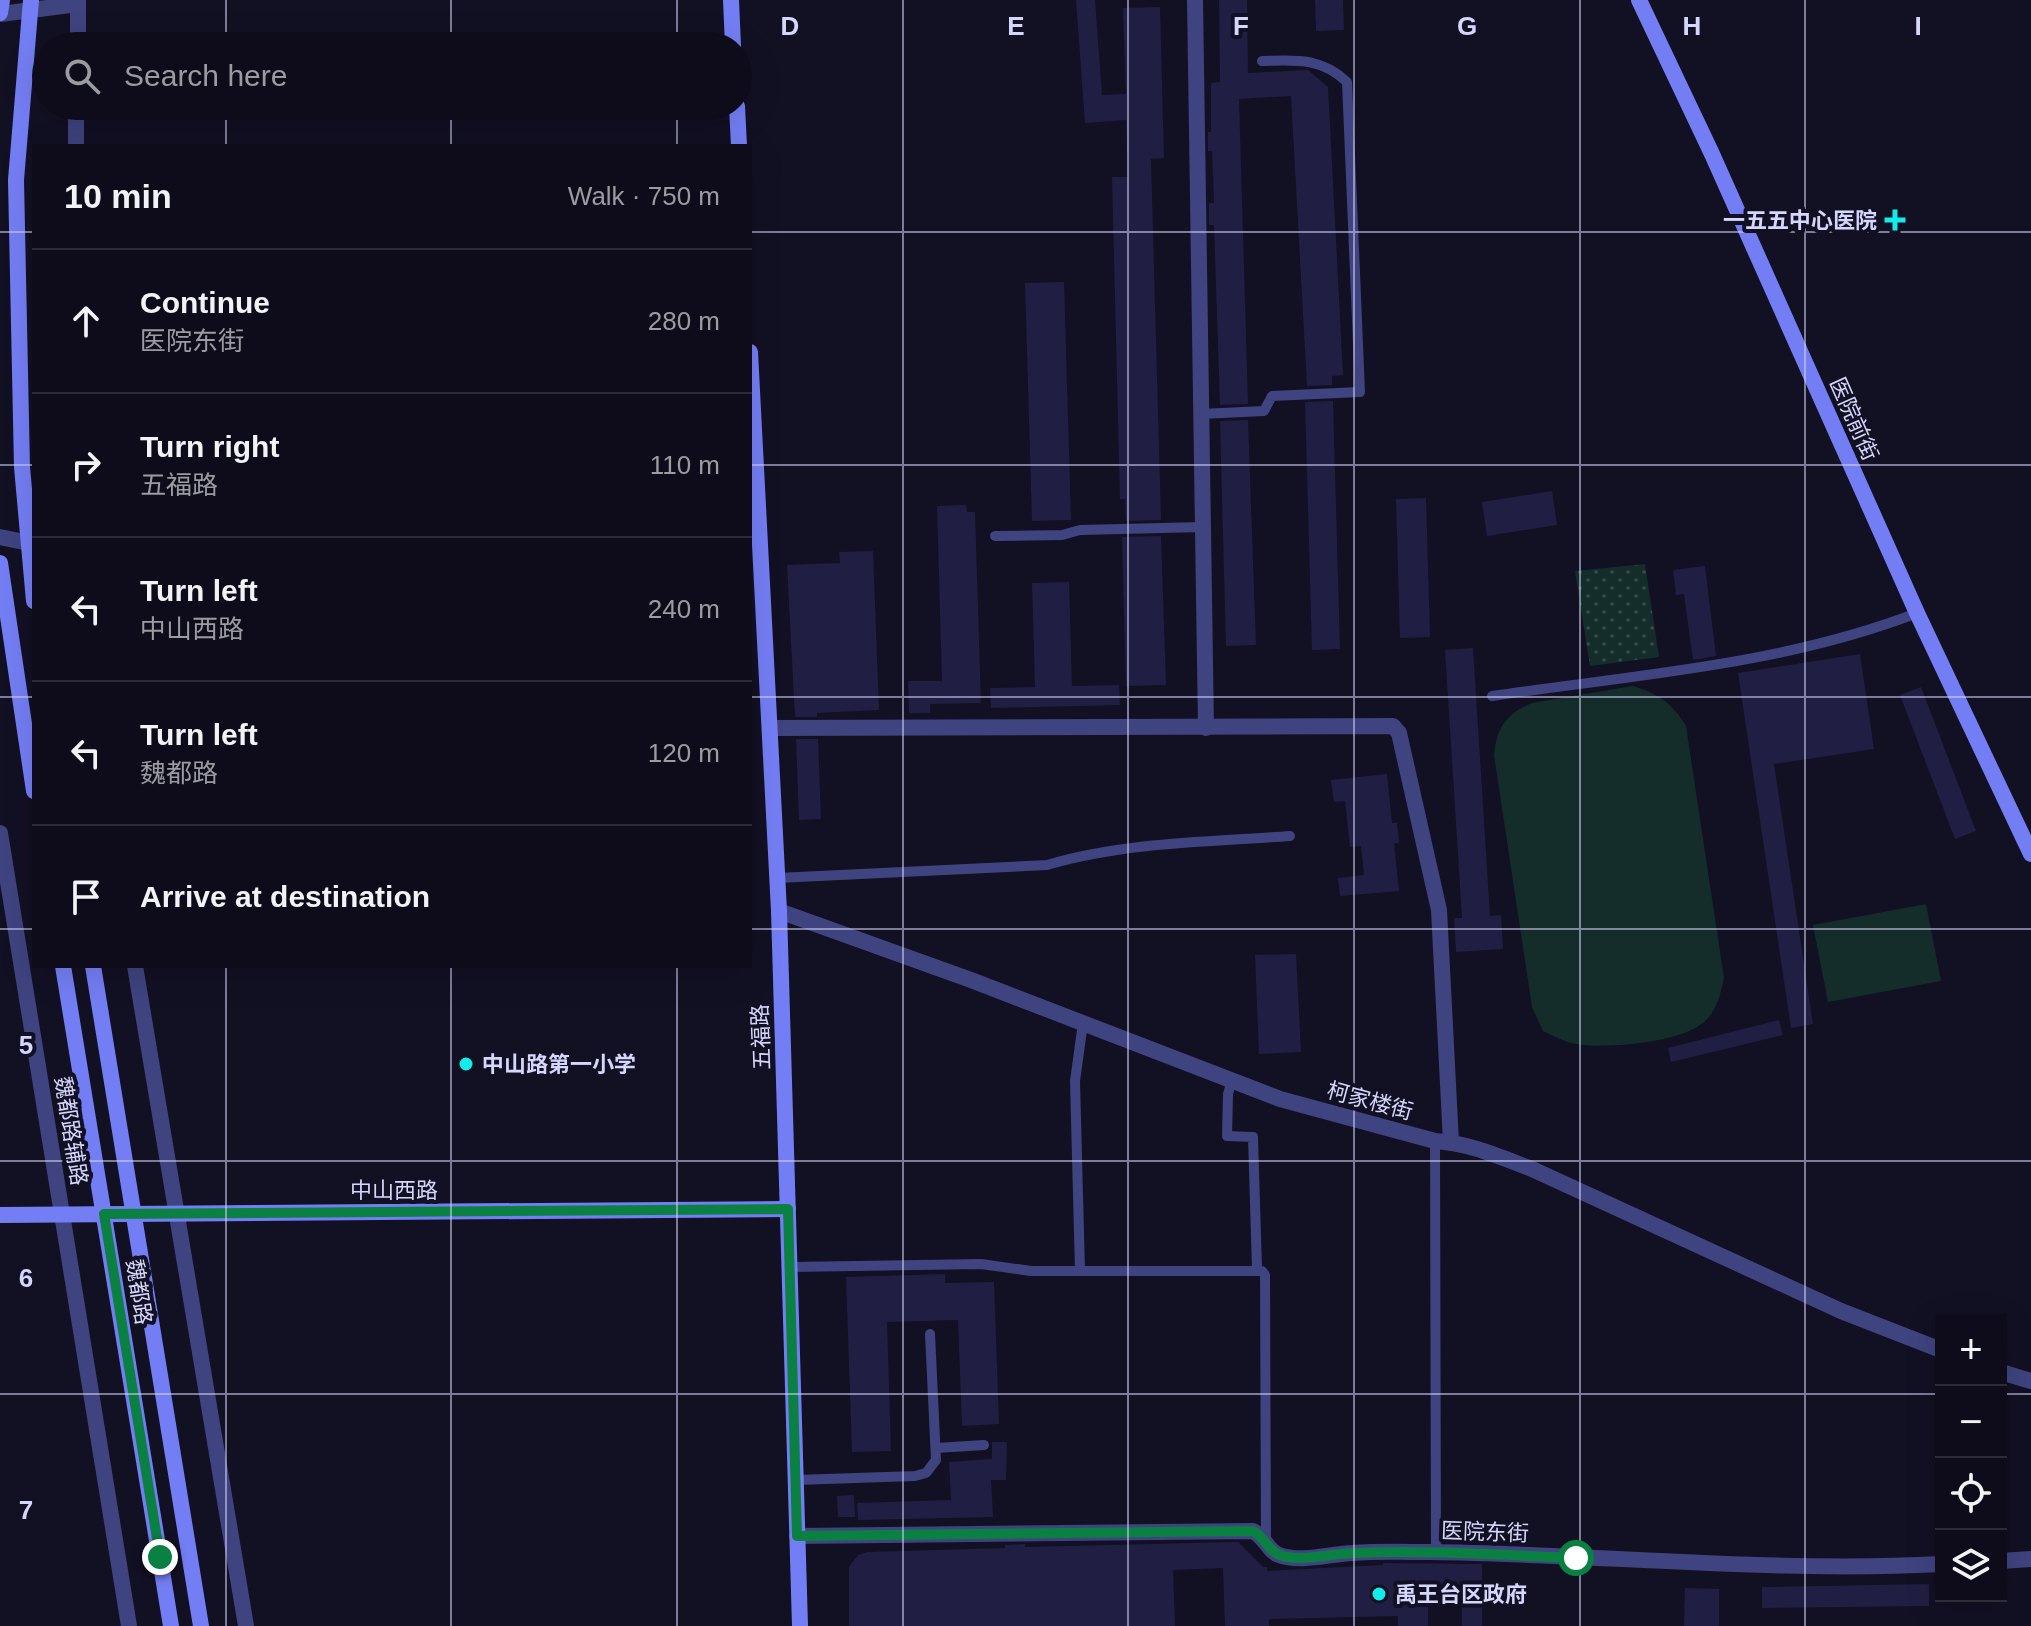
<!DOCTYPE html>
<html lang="en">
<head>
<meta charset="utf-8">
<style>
	body { margin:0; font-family:Helvetica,"Noto Sans SC",sans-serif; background:#171523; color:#f1f3f6 }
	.controls { position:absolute; right:24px; bottom:24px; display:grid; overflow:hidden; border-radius:0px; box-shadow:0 8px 32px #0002 }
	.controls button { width:72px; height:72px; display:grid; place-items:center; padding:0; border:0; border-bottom:2px solid #2e2c39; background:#0e0c1a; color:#f1f3f6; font:40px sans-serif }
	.stop { position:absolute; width:24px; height:24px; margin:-18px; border:6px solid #0b8043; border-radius:50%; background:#fff }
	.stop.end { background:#0b8043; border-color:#fff; box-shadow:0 2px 8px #0008 }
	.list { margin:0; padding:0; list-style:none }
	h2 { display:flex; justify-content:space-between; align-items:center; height:104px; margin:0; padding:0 32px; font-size:34px }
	h2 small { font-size:26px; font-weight:400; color:#9b9ba2 }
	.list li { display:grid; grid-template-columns:52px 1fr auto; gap:24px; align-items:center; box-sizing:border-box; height:144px; padding:0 32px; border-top:2px solid #2e2c39 }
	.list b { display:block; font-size:30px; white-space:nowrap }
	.list p { margin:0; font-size:26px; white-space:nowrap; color:#9b9ba2 }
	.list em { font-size:26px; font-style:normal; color:#9b9ba2 }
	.icon { flex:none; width:44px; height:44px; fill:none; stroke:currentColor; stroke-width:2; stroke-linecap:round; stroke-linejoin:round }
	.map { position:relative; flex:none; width:2031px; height:1626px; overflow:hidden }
	.search { position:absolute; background:#0e0c1a; box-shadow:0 8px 32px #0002; left:32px; top:32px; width:720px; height:88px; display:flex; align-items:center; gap:20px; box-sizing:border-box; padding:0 28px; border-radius:44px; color:#9b9ba2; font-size:30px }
	.panel { position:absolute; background:#0e0c1a; box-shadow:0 8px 32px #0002; left:32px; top:144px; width:720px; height:824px; border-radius:0px }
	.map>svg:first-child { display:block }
	.green { fill:url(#green-dots) }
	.pitch { fill:#142d2a }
	.building { fill:#211e43 }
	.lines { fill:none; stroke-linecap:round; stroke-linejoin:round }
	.lane { stroke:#3f437f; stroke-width:10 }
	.street { stroke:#3f437f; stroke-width:16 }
	.secondary { stroke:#747ef4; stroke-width:16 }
	.route { stroke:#0b8043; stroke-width:10 }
	.grid { fill:none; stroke:#d6d6fc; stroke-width:2; stroke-opacity:0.55 }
	.poi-dot { fill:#12eceb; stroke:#121023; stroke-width:3 }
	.labels { text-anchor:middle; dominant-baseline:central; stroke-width:8; stroke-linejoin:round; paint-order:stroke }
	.poi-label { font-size:22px; font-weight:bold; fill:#d6d6fc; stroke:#121023; text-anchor:start }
	.street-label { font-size:22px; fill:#d6d6fc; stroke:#121023 }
	.grid-label { font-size:26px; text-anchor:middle; font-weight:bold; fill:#d6d6fc; stroke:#121023; stroke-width:8; stroke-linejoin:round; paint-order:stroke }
</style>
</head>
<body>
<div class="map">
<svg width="2031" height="1626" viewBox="0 0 2031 1626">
	<defs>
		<pattern id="green-dots" width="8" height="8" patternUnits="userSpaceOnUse" patternTransform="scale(2)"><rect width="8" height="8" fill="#142d2a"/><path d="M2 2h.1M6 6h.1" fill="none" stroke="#354b4a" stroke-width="1.8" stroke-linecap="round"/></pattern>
	</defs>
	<rect width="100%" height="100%" fill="#121023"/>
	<polygon class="green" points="1645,564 1659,657 1590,666 1575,571"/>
	<g class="pitch">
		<path d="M1632 686C1658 693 1672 703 1686 726L1724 978C1721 992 1718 1006 1708 1018 1689 1042 1613 1048 1583 1045 1569 1044 1555 1037 1543 1031L1532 1007 1494 755C1497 727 1506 714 1532 703Z"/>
		<polygon points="1926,904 1941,981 1828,1002 1813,925"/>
	</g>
	<g class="building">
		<polygon points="1076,0 1095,0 1102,95 1126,94 1123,8 1160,7 1164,158 1151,159 1161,520 1126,521 1125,499 1120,499 1112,177 1128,177 1126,120 1085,123"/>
		<polygon points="1219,0 1247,0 1248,73 1308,70 1328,87 1343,375 1332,376 1332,385 1307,386 1291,96 1239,99 1248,404 1220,405 1214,225 1209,225 1209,203 1214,203 1212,151 1208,151 1208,132 1211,132 1211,83 1220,82"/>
		<polygon points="1315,0 1343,0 1344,30 1316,31"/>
		<polygon points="1064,282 1071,520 1032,521 1025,283"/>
		<polygon points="1333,401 1340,649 1312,650 1305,402"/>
		<polygon points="1248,420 1256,645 1226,646 1220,421"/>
		<polygon points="1552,491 1557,525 1487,536 1482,502"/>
		<polygon points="1426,498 1430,637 1400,638 1396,499"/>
		<polygon points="966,505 967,512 975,512 981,703 930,704 930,713 909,713 908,681 942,681 937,506"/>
		<polygon points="1161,536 1166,685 1126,686 1122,537"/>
		<polygon points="873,551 879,710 817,713 817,717 795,717 787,565 840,563 839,552"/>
		<polygon points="1705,566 1716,656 1693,660 1684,594 1676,595 1673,570"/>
		<polygon points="1069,582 1072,686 1119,685 1120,705 991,708 990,688 1035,687 1032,583"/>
		<polygon points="1473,648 1490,916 1501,915 1503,949 1456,952 1454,918 1462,918 1445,650"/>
		<polygon points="1860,654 1874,749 1774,764 1813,1024 1791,1028 1738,673"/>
		<polygon points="1921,687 1976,831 1955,839 1900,695"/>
		<polygon points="796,739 818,739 821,819 799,820"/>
		<polygon points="1387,774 1392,823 1397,823 1399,843 1394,843 1399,891 1340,896 1338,878 1364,875 1361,846 1350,847 1345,801 1334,802 1331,780"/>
		<polygon points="1296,954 1301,1052 1259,1054 1255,955"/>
		<polygon points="1779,1020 1783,1035 1671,1062 1668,1048"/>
		<polygon points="945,1274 945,1283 994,1282 999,1424 962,1426 958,1320 887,1322 891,1451 852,1452 846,1277"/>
		<polygon points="992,1442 1007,1442 1006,1480 991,1480 993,1517 858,1520 857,1503 951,1500 949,1462 992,1459"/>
		<polygon points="854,1495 855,1517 838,1517 837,1496"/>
		<polygon points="1238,1542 1263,1567 1267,1567 1267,1571 1383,1565 1383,1563 1482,1564 1482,1626 1462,1626 1462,1599 1428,1599 1428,1626 1398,1626 1398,1616 1269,1619 1269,1626 1225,1626 1223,1568 1173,1570 1175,1626 849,1626 849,1567 858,1555 868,1552 1005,1548 1005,1545 1025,1544 1025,1547"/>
		<polygon points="1929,1584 1929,1606 1762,1608 1762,1587"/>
		<polygon points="1685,1588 1719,1589 1719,1626 1684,1626"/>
	</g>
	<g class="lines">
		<g class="lane">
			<path d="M1201 414 1264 411 1272 396 1360 392 1347 82C1321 57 1295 60 1262 61"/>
			<polyline points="995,536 1062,535 1080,530 1203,527"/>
			<path d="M1492 696C1634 675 1782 665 1917 613"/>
			<path d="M777 878 1047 865C1124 842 1209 842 1290 836"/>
			<polyline points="1232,1080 1228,1094 1227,1136 1253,1137 1257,1269"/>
			<polyline points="1435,1141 1436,1552"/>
			<polyline points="791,1267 981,1264 1031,1271 1262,1271 1265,1275 1266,1540"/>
			<polyline points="1080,1271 1075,1081 1083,1023"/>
			<polyline points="936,1448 984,1445"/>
			<polyline points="796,1480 915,1476 926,1473 936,1460 930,1334"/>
		</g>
		<g class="street">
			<polyline points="1195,0 1206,728"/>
			<polyline points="0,14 78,4"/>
			<polyline points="78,46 78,0"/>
			<polyline points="76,146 76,106"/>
			<polyline points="0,537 34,544"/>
			<polyline points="770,728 1393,726 1399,733 1439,910 1451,1142"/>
			<polyline points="0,833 129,1626"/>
			<path d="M779 911 971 980 1280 1099 1435 1141C1469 1143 1500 1157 1532 1169L1841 1311 1941 1350"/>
			<polyline points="135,966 246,1626"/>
			<polyline points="2001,1372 2031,1381"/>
			<path d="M797 1536 1253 1531C1265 1537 1268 1551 1279 1555 1300 1563 1330 1554 1352 1553 1378 1551 1405 1552 1431 1552 1601 1554 1771 1573 1941 1564"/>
			<polyline points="2001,1561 2031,1559"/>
		</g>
		<g class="secondary">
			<polyline points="31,0 16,180 22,467 34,601"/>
			<polyline points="731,0 733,46"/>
			<polyline points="1639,0 1712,154 1917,613 2031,854"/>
			<polyline points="0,13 2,0"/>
			<polyline points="737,106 739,146"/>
			<polyline points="750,352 779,911 800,1626"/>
			<polyline points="0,563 34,791"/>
			<polyline points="63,966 171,1626"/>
			<polyline points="93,966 201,1626"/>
			<polyline points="0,1215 788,1209"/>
		</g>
	</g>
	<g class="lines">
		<path class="route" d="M160 1557 104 1214 788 1209 797 1536 1253 1531C1265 1537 1268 1551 1280 1555 1301 1563 1331 1553 1354 1553 1428 1550 1502 1555 1576 1558"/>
	</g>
	<path class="grid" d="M226 0V46M451 0V46M677 0V46M903 0V1626M1128 0V1626M1354 0V1626M1580 0V1626M1805 0V1626M226 106V146M451 106V146M677 106V146M0 232H34M750 232H2031M0 465H34M750 465H2031M0 697H34M750 697H2031M0 929H34M750 929H2031M226 966V1626M451 966V1626M677 966V1626M0 1161H2031M0 1394H1941M2001 1394H2031"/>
	<g class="poi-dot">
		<path d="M1891 208h8v8h8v8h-8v8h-8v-8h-8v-8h8z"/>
		<circle cx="466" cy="1064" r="8"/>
		<circle cx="1379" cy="1594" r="8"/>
	</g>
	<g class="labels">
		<g class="poi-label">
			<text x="1877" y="220" text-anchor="end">一五五中心医院</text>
			<text x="482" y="1064">中山路第一小学</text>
			<text x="1395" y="1594">禹王台区政府</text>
		</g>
		<g class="street-label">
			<text transform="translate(1854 419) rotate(66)">医院前街</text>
			<text transform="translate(761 1037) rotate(-92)">五福路</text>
			<text transform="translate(1370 1101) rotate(15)">柯家楼街</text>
			<text transform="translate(71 1131) rotate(81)">魏都路辅路</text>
			<text x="394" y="1190">中山西路</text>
			<text transform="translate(139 1292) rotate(81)">魏都路</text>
			<text transform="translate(1485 1532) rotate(2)">医院东街</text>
		</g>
	</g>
	<g class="grid-label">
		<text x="790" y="35">D</text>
		<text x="1016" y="35">E</text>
		<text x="1241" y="35">F</text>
		<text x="1467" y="35">G</text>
		<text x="1692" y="35">H</text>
		<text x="1918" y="35">I</text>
		<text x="26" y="1054">5</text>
		<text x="26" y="1287">6</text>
		<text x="26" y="1519">7</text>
	</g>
</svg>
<div class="controls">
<button>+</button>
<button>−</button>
<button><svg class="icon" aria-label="locate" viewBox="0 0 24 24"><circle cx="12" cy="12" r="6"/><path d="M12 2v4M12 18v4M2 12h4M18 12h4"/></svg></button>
<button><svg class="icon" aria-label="layers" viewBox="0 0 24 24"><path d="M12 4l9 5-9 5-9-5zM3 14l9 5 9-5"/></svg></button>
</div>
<div class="stop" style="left:1576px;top:1558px"></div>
<div class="stop end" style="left:160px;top:1557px"></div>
<div class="search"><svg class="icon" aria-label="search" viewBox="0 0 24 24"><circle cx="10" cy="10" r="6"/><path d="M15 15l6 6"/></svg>Search here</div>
<section class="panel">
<h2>10 min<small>Walk · 750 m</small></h2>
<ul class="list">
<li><svg class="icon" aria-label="ahead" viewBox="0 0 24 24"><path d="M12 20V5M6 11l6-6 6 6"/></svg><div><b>Continue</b><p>医院东街</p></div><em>280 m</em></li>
<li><svg class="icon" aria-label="right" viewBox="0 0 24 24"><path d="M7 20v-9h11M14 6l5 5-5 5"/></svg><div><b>Turn right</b><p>五福路</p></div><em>110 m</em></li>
<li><svg class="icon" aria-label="left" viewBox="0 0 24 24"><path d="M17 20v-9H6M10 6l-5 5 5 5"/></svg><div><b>Turn left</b><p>中山西路</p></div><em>240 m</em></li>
<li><svg class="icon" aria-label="left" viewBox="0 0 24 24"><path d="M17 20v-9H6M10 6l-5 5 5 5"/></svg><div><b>Turn left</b><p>魏都路</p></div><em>120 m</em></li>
<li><svg class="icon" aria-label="arrive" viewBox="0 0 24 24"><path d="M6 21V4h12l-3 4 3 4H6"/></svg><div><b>Arrive at destination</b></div></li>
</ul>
</section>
</div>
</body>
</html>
